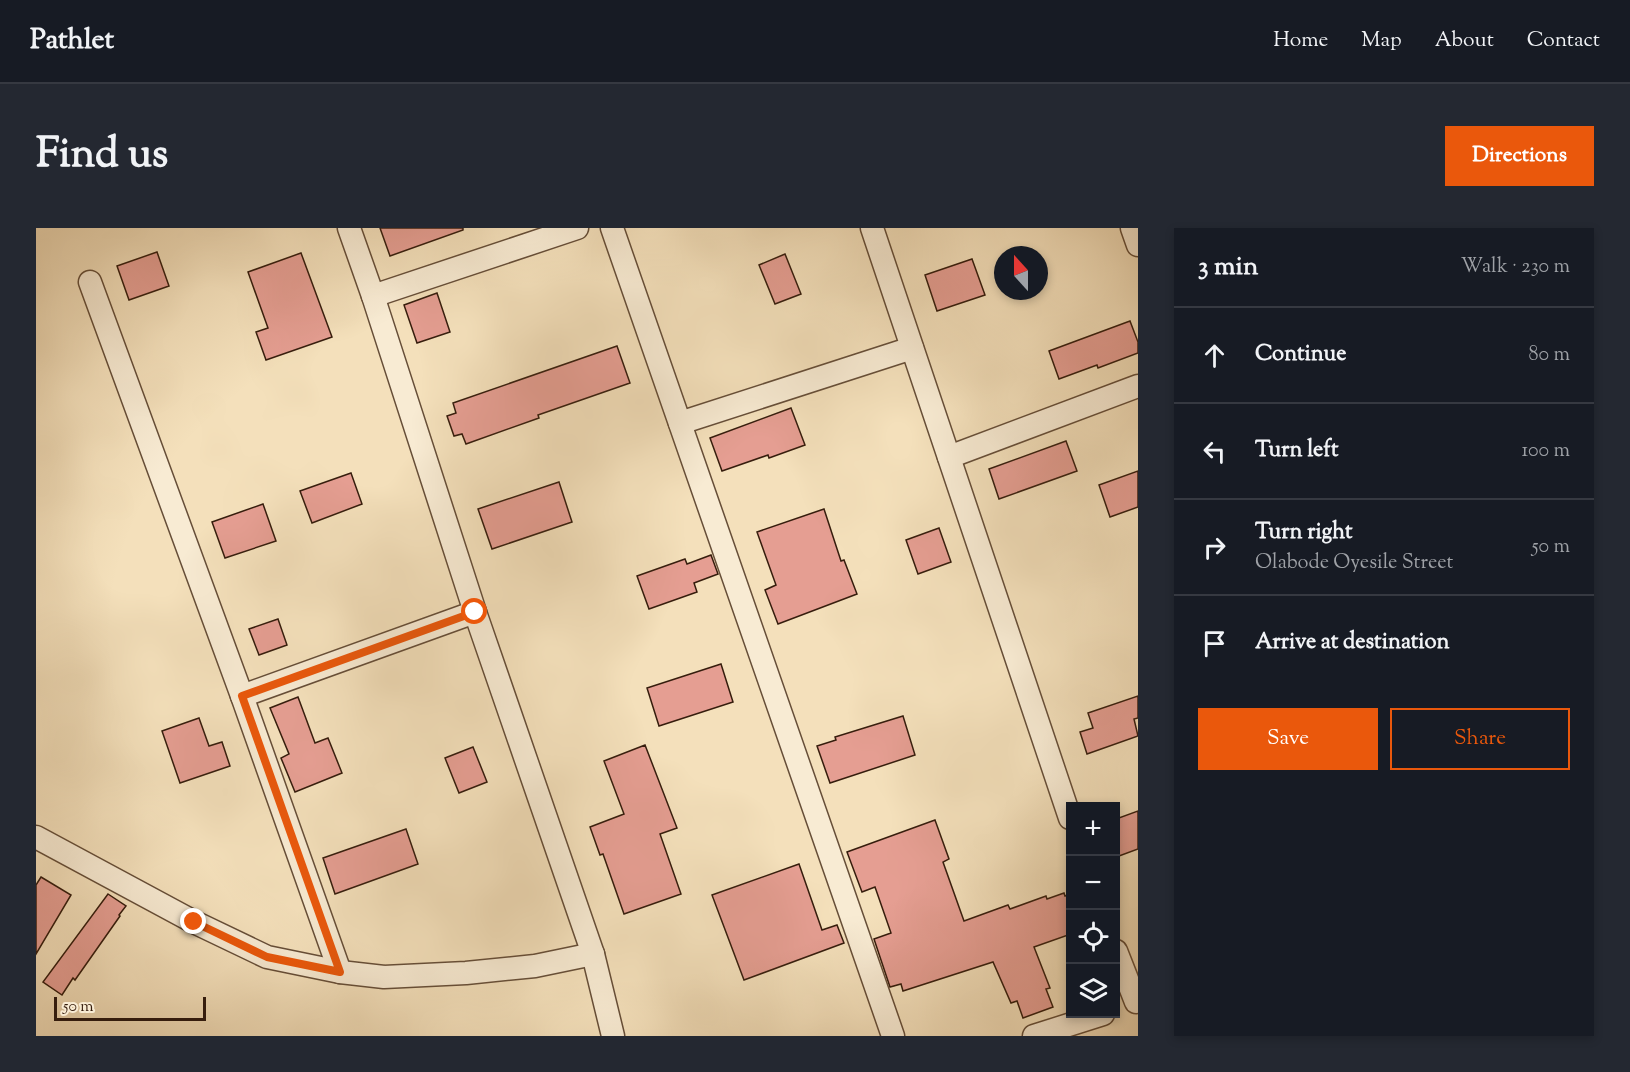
<!DOCTYPE html>
<html lang="en">
<head>
<meta charset="utf-8">
<style>
	body { margin:0; font-family:"Sorts Mill Goudy",serif; background:#242831; color:#f1f3f6 }
	.controls { position:absolute; right:18px; bottom:18px; display:grid; overflow:hidden; border-radius:0px; box-shadow:0 3px 9px #0003 }
	.controls button { width:54px; height:54px; display:grid; place-items:center; padding:0; border:0; border-bottom:2px solid #363941; background:#171b24; color:#f1f3f6; font:30px sans-serif }
	.compass { position:absolute; left:958px; top:18px; width:54px; height:54px; border-radius:50%; background:#171b24; box-shadow:0 3px 9px #0003; rotate:339deg }
	.scale { position:absolute; left:18px; bottom:15px; width:152px; box-sizing:border-box; padding-left:6px; border:3px solid #361d0d; border-top:0; font-size:16px; line-height:21px; white-space:nowrap; color:#361d0d; -webkit-text-stroke:4px #f8ebd3; paint-order:stroke }
	.stop { position:absolute; width:18px; height:18px; margin:-14px; border:4px solid #ea580c; border-radius:50%; background:#fff }
	.stop.end { background:#ea580c; border-color:#fff; box-shadow:0 2px 6px #0008 }
	.list { margin:0; padding:0; list-style:none }
	h2 { display:flex; justify-content:space-between; align-items:center; height:78px; margin:0; padding:0 24px; font-size:26px }
	h2 small { font-size:20px; font-weight:400; color:#9ea1a6 }
	.list li { display:grid; grid-template-columns:39px 1fr auto; gap:18px; align-items:center; box-sizing:border-box; height:96px; padding:0 24px; border-top:2px solid #363941 }
	.list b { display:block; font-size:22px; white-space:nowrap }
	.list p { margin:0; font-size:20px; white-space:nowrap; color:#9ea1a6 }
	.list em { font-size:20px; font-style:normal; color:#9ea1a6 }
	.actions { display:flex; gap:12px; padding:18px 24px }
	.actions a { flex:1; padding:14px 0; border:2px solid #ea580c; border-radius:0px; text-align:center; font-size:21px; color:#ea580c }
	.actions .main { background:#ea580c; color:#fff }
	.icon { flex:none; width:33px; height:33px; fill:none; stroke:currentColor; stroke-width:2; stroke-linecap:round; stroke-linejoin:round }
	.map { position:relative; flex:none; width:1102px; height:808px; overflow:hidden; border-radius:0px }
	header { display:flex; align-items:center; gap:36px; box-sizing:border-box; height:84px; padding:0 30px; background:#171b24; border-bottom:2px solid #363941 }
	header strong { font-size:28px }
	nav { display:flex; gap:33px; margin-inline-start:auto; font-size:21px }
	.intro { display:flex; align-items:center; justify-content:space-between; box-sizing:border-box; height:144px; padding:0 36px }
	h1 { margin:0; font-size:42px }
	.button { padding:15px 27px; border-radius:0px; background:#ea580c; color:#fff; font-size:21px; font-weight:700 }
	main { display:flex; gap:36px; padding:0 36px }
	aside { flex:1; background:#171b24; border-radius:0px; box-shadow:0 3px 9px #0003 }
	.map>svg:first-child { display:block }
	.building { fill:#e59e92; stroke:#361d0d; stroke-width:1.5 }
	.lines { fill:none; stroke-linecap:round; stroke-linejoin:round }
	.minor-casing { stroke:#664e38; stroke-width:25 }
	.minor { stroke:#f8ebd3; stroke-width:22 }
	.route { stroke:#ea580c; stroke-width:8 }
</style>
</head>
<body>
<header>
<strong>Pathlet</strong>
<nav><a>Home</a><a>Map</a><a>About</a><a>Contact</a></nav>
</header>
<div class="intro"><h1>Find us</h1><a class="button">Directions</a></div>
<main>
<div class="map">
<svg width="1102" height="808" viewBox="0 0 1102 808">
	<rect width="100%" height="100%" fill="#f4e0bb"/>
	<filter id="stains"><feTurbulence type="fractalNoise" baseFrequency=".00333" numOctaves="4"/><feColorMatrix values="0 0 0 0 .2 0 0 0 0 .09 0 0 0 0 .02 0 0 0 .5 -.17"/></filter>
	<radialGradient id="worn" r=".72"><stop offset=".6" stop-color="#630" stop-opacity="0"/><stop offset="1" stop-color="#630" stop-opacity=".3"/></radialGradient>
	<g class="building">
		<polygon points="344,0 427,0 427,2 354,28"/>
		<polygon points="121,24 133,58 93,72 81,38"/>
		<polygon points="265,25 296,109 230,132 220,104 232,100 212,44"/>
		<polygon points="749,26 765,66 739,76 723,37"/>
		<polygon points="936,31 949,67 901,83 889,47"/>
		<polygon points="401,65 414,104 381,115 368,77"/>
		<polygon points="1094,93 1102,114 1102,125 1062,140 1061,137 1023,151 1013,123"/>
		<polygon points="581,118 594,155 502,187 503,190 430,216 426,206 418,208 411,188 420,185 417,175"/>
		<polygon points="755,180 769,217 733,230 732,227 686,243 674,210"/>
		<polygon points="1030,213 1041,243 963,271 953,241"/>
		<polygon points="1102,243 1102,279 1074,289 1063,257"/>
		<polygon points="315,245 326,276 276,295 264,263"/>
		<polygon points="523,254 536,294 456,321 442,281"/>
		<polygon points="227,276 240,313 189,330 176,294"/>
		<polygon points="788,281 805,333 808,332 821,366 742,396 729,362 740,357 721,304"/>
		<polygon points="903,300 915,334 882,346 870,312"/>
		<polygon points="675,327 682,346 658,355 661,364 613,381 601,348 649,331 651,336"/>
		<polygon points="242,391 251,417 223,427 213,401"/>
		<polygon points="685,436 697,474 623,498 611,460"/>
		<polygon points="1102,468 1102,490 1098,491 1102,508 1051,526 1044,504 1057,500 1052,485"/>
		<polygon points="262,469 279,515 292,510 306,545 259,564 245,530 253,526 234,480"/>
		<polygon points="867,488 879,527 794,555 781,518 800,512 799,509"/>
		<polygon points="163,490 173,518 186,514 194,538 144,555 126,503"/>
		<polygon points="609,517 641,600 624,606 645,666 588,686 567,626 564,627 554,599 588,586 568,533"/>
		<polygon points="437,519 451,554 423,565 409,530"/>
		<polygon points="1102,583 1102,621 1083,628 1080,617 1080,591"/>
		<polygon points="899,592 913,631 907,634 928,693 972,677 974,681 1010,668 1011,671 1028,665 1029,668 1035,666 1035,706 998,719 1014,760 1010,761 1017,779 987,790 981,773 975,775 957,734 867,763 865,756 854,759 838,711 855,705 839,659 826,664 811,624"/>
		<polygon points="370,601 382,636 299,666 287,630"/>
		<polygon points="763,636 786,702 801,697 808,715 708,752 676,667"/>
		<polygon points="5,649 35,667 0,726 0,657"/>
		<polygon points="72,666 90,678 83,687 84,688 39,752 37,750 26,767 7,754"/>
	</g>
	<g class="lines">
		<defs>
			<g id="minor">
				<polyline points="313,0 337,68 439,384 557,726 577,808"/>
				<polyline points="576,0 857,808"/>
				<polyline points="836,0 1034,590"/>
				<polyline points="1096,0 1102,17"/>
				<polyline points="54,54 206,468 304,744"/>
				<polyline points="337,68 541,0"/>
				<polyline points="644,195 876,120"/>
				<polyline points="913,229 1102,158"/>
				<polyline points="206,468 439,384"/>
				<polyline points="0,609 158,694 231,729 304,744 348,749 430,745 499,738 557,726"/>
				<polyline points="1080,723 1100,774"/>
				<polyline points="998,808 1067,786"/>
			</g>
		</defs>
		<use href="#minor" class="minor-casing"/>
		<use href="#minor" class="minor"/>
	</g>
	<g class="lines">
		<polyline class="route" points="158,694 231,729 304,744 206,468 439,384"/>
	</g>
	<rect width="100%" height="100%" filter="url(#stains)"/>
	<rect width="100%" height="100%" fill="url(#worn)"/>
</svg>
<div class="controls">
<button>+</button>
<button>−</button>
<button><svg class="icon" aria-label="locate" viewBox="0 0 24 24"><circle cx="12" cy="12" r="6"/><path d="M12 2v4M12 18v4M2 12h4M18 12h4"/></svg></button>
<button><svg class="icon" aria-label="layers" viewBox="0 0 24 24"><path d="M12 4l9 5-9 5-9-5zM3 14l9 5 9-5"/></svg></button>
</div>
<svg class="compass" viewBox="-18 -18 36 36"><path d="M0-13l5 13h-10z" fill="#e53935"/><path d="M0 13l5-13h-10z" fill="#9ea1a6"/></svg>
<div class="scale">50 m</div>
<div class="stop" style="left:439px;top:384px"></div>
<div class="stop end" style="left:158px;top:694px"></div>
</div>
<aside>
<h2>3 min<small>Walk · 230 m</small></h2>
<ul class="list">
<li><svg class="icon" aria-label="ahead" viewBox="0 0 24 24"><path d="M12 20V5M6 11l6-6 6 6"/></svg><div><b>Continue</b></div><em>80 m</em></li>
<li><svg class="icon" aria-label="left" viewBox="0 0 24 24"><path d="M17 20v-9H6M10 6l-5 5 5 5"/></svg><div><b>Turn left</b></div><em>100 m</em></li>
<li><svg class="icon" aria-label="right" viewBox="0 0 24 24"><path d="M7 20v-9h11M14 6l5 5-5 5"/></svg><div><b>Turn right</b><p>Olabode Oyesile Street</p></div><em>50 m</em></li>
<li><svg class="icon" aria-label="arrive" viewBox="0 0 24 24"><path d="M6 21V4h12l-3 4 3 4H6"/></svg><div><b>Arrive at destination</b></div></li>
</ul>
<div class="actions"><a class="main">Save</a><a>Share</a></div>
</aside>
</main>
</body>
</html>
